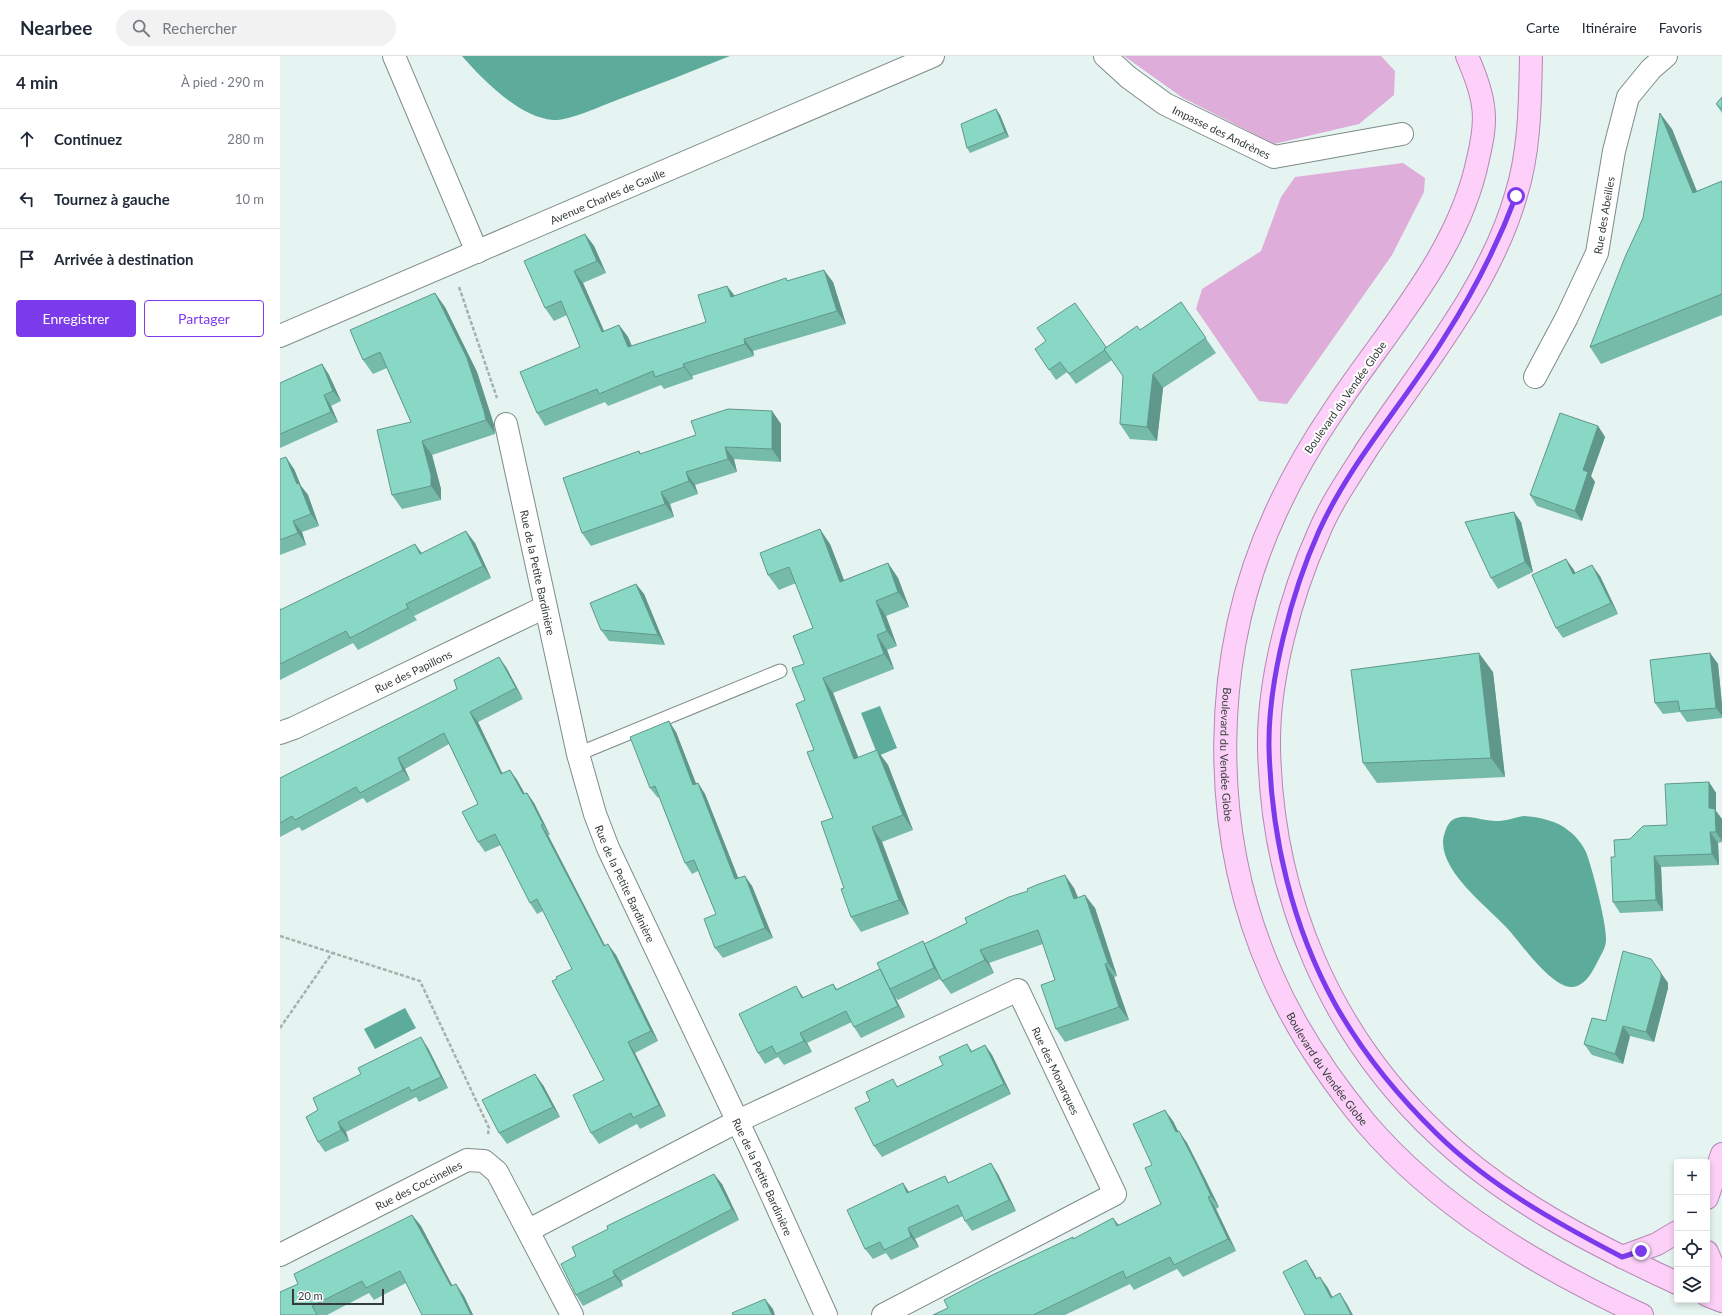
<!DOCTYPE html>
<html lang="fr">
<head>
<meta charset="utf-8">
<style>
	body { margin:0; font-family:Lato,sans-serif; background:#f2f2f3; color:#1f2937 }
	.controls { position:absolute; right:12px; bottom:12px; display:grid; overflow:hidden; border-radius:4px; box-shadow:0 2px 6px #0003 }
	.controls button { width:36px; height:36px; display:grid; place-items:center; padding:0; border:0; border-bottom:1px solid #e0e1e3; background:#fff; color:#1f2937; font:20px sans-serif }
	.scale { position:absolute; left:12px; bottom:10px; width:92px; box-sizing:border-box; padding-left:4px; border:2px solid #343b39; border-top:0; font-size:11px; line-height:14px; white-space:nowrap; color:#343b39; -webkit-text-stroke:3px #fff; paint-order:stroke }
	.stop { position:absolute; width:12px; height:12px; margin:-9px; border:3px solid #7c3aed; border-radius:50%; background:#fff }
	.stop.end { background:#7c3aed; border-color:#fff; box-shadow:0 1px 4px #0008 }
	.list { margin:0; padding:0; list-style:none }
	h2 { display:flex; justify-content:space-between; align-items:center; height:52px; margin:0; padding:0 16px; font-size:17px }
	h2 small { font-size:13px; font-weight:400; color:#747a83 }
	.list li { display:grid; grid-template-columns:26px 1fr auto; gap:12px; align-items:center; box-sizing:border-box; height:60px; padding:0 16px; border-top:1px solid #e0e1e3 }
	.list b { display:block; font-size:15px; white-space:nowrap }
	.list em { font-size:13px; font-style:normal; color:#747a83 }
	.actions { display:flex; gap:8px; padding:12px 16px }
	.actions a { flex:1; padding:9px 0; border:1px solid #7c3aed; border-radius:4px; text-align:center; font-size:14px; color:#7c3aed }
	.actions .main { background:#7c3aed; color:#fff }
	.icon { flex:none; width:22px; height:22px; fill:none; stroke:currentColor; stroke-width:2; stroke-linecap:round; stroke-linejoin:round }
	.map { position:relative; flex:none; width:1442px; height:1259px; overflow:hidden }
	header { display:flex; align-items:center; gap:24px; box-sizing:border-box; height:56px; padding:0 20px; background:#fff; border-bottom:1px solid #e0e1e3 }
	header strong { font-size:19px }
	nav { display:flex; gap:22px; margin-inline-start:auto; font-size:14px }
	.search { width:280px; height:36px; background:#f2f2f3; display:flex; align-items:center; gap:10px; box-sizing:border-box; padding:0 14px; border-radius:22px; color:#747a83; font-size:15px }
	main { display:flex }
	aside { flex:1; background:#fff }
	.map>svg:first-child { display:block }
	.forest { fill:#deadda }
	.water { fill:#5dab9a }
	.lines { fill:none; stroke-linecap:round; stroke-linejoin:round }
	.service-casing { stroke:#7e8c88; stroke-width:15 }
	.minor-casing { stroke:#7e8c88; stroke-width:24 }
	.secondary-casing { stroke:#7e8c88; stroke-width:24 }
	.primary-casing { stroke:#b587b3; stroke-width:24 }
	.path { stroke:#a5b1ad; stroke-width:2.5; stroke-dasharray:4 2; stroke-linecap:butt }
	.service { stroke:#fff; stroke-width:13 }
	.minor { stroke:#fff; stroke-width:22 }
	.secondary { stroke:#fff; stroke-width:22 }
	.primary { stroke:#fcd0f9; stroke-width:22 }
	.wall { fill:#76baaa }
	.shaded-wall { fill:#60978b }
	.building { fill:#89d8c6; stroke:#60978b }
	.route { stroke:#7c3aed; stroke-width:5 }
	.labels { text-anchor:middle; dominant-baseline:central; stroke-width:4; stroke-linejoin:round; paint-order:stroke }
	.street-label { font-size:11px; fill:#343b39; stroke:#fff }
</style>
</head>
<body>
<header>
<strong>Nearbee</strong>
<div class="search"><svg class="icon" aria-label="search" viewBox="0 0 24 24"><circle cx="10" cy="10" r="6"/><path d="M15 15l6 6"/></svg>Rechercher</div>
<nav><a>Carte</a><a>Itinéraire</a><a>Favoris</a></nav>
</header>
<main>
<aside>
<h2>4 min<small>À pied · 290 m</small></h2>
<ul class="list">
<li><svg class="icon" aria-label="ahead" viewBox="0 0 24 24"><path d="M12 20V5M6 11l6-6 6 6"/></svg><div><b>Continuez</b></div><em>280 m</em></li>
<li><svg class="icon" aria-label="left" viewBox="0 0 24 24"><path d="M17 20v-9H6M10 6l-5 5 5 5"/></svg><div><b>Tournez à gauche</b></div><em>10 m</em></li>
<li><svg class="icon" aria-label="arrive" viewBox="0 0 24 24"><path d="M6 21V4h12l-3 4 3 4H6"/></svg><div><b>Arrivée à destination</b></div></li>
</ul>
<div class="actions"><a class="main">Enregistrer</a><a>Partager</a></div>
</aside>
<div class="map">
<svg width="1442" height="1259" viewBox="0 0 1442 1259">
	<rect width="100%" height="100%" fill="#e5f4f0"/>
	<g class="forest">
		<polygon points="844,0 1101,0 1115,15 1114,39 1079,68 994,88 903,42"/>
		<polygon points="1123,107 1145,122 1144,136 1112,199 1007,348 979,345 916,253 922,233 981,195 1001,141 1015,121"/>
	</g>
	<g class="water">
		<path d="M182 0H450C412 15 375 30 337 44 321 50 289 65 273 64 239 61 203 24 182 0Z"/>
		<polygon points="600,650 617,692 598,700 581,657"/>
		<path d="M1244 760C1259 761 1278 765 1289 775 1296 780 1302 788 1306 796 1312 811 1327 869 1326 884 1326 891 1322 897 1319 903 1313 914 1307 929 1293 931 1272 933 1240 886 1227 872 1207 850 1152 810 1165 776 1166 772 1168 768 1171 765 1183 755 1203 766 1218 765 1227 765 1235 761 1244 760Z"/>
		<polygon points="125,952 136,972 95,993 84,973"/>
	</g>
	<g class="lines">
		<defs>
			<polyline id="service" points="298,698 500,615"/>
			<g id="minor">
				<polyline points="114,0 197,196"/>
				<path id="s1" d="M825 0 848 21 885 48 994 101 1122 78"/>
				<path id="s2" d="M1255 321 1287 261 1317 197 1334 95 1348 41 1371 13 1386 0"/>
				<path id="s3" d="M226 368 298 698 315 758 328 792 476 1104 546 1259"/>
				<path id="s4" d="M0 677 14 672 265 551"/>
				<path id="s5" d="M249 1174 458 1065 738 934 835 1138 603 1259"/>
				<path id="s6" d="M0 1199 187 1104 204 1105 217 1116 292 1259"/>
			</g>
			<g id="secondary">
				<path id="s7" d="M0 280 653 0"/>
			</g>
			<g id="primary">
				<path id="s8" d="M1187 0C1194 16 1201 33 1203 50 1206 67 1202 86 1198 103 1178 200 1105 276 1052 357 1031 388 1012 421 996 456 930 598 928 775 992 919 1015 972 1048 1021 1085 1066 1158 1152 1261 1212 1362 1259"/>
				<path d="M1251 0C1250 47 1250 94 1236 139 1209 233 1140 313 1087 393 1070 420 1051 447 1039 476 1011 538 988 623 989 691 992 840 1049 978 1159 1080 1227 1144 1312 1188 1397 1227"/>
				<polyline points="1427,1142 1442,1098"/>
				<polyline points="1427,1196 1442,1231"/>
				<polyline points="1342,1201 1377,1188 1397,1176"/>
				<polyline points="1427,1239 1442,1245"/>
			</g>
		</defs>
		<use href="#service" class="service-casing"/>
		<use href="#minor" class="minor-casing"/>
		<use href="#secondary" class="secondary-casing"/>
		<use href="#primary" class="primary-casing"/>
		<g class="path">
			<polyline points="179,231 217,342"/>
			<polyline points="0,880 140,925 209,1072 208,1078"/>
			<polyline points="0,972 52,897"/>
		</g>
		<use href="#service" class="service"/>
		<use href="#minor" class="minor"/>
		<use href="#secondary" class="secondary"/>
		<use href="#primary" class="primary"/>
	</g>
	<g class="wall">
		<polygon points="1442,41 1442,57 1436,48"/>
		<polygon points="716,53 720,59 729,81 690,97 687,92"/>
		<polygon points="1392,73 1417,135 1442,125 1442,259 1321,308 1310,291 1363,162"/>
		<polygon points="305,178 314,190 326,217 303,227 324,275 339,269 348,281 352,290 426,266 447,230 455,240 508,225 553,226 566,268 473,295 474,300 412,320 413,323 384,333 381,329 328,350 325,346 265,370 257,357 300,291 287,259 274,265 265,252"/>
		<polygon points="901,246 936,297 883,332 877,385 850,383 840,368 843,320 832,304 796,328 787,316 776,324 755,293 826,291 860,274"/>
		<polygon points="165,251 197,316 214,369 215,378 152,399 161,433 161,444 122,453 112,439 131,366 107,312 93,318 83,304"/>
		<polygon points="42,308 49,319 61,345 51,350 58,366 0,392 0,327"/>
		<polygon points="492,355 501,368 501,406 454,403 457,416 415,429 418,438 390,448 394,461 311,490 302,477 359,395 361,398"/>
		<polygon points="1318,370 1325,381 1311,420 1315,426 1302,465 1257,450 1250,439"/>
		<polygon points="0,403 14,413 21,430 28,439 39,470 22,476 26,489 0,499"/>
		<polygon points="1241,466 1253,516 1218,533 1211,522"/>
		<polygon points="195,487 211,522 134,560 137,564 78,594 73,587 0,624 0,551 1,554 142,497"/>
		<polygon points="550,488 564,524 608,507 618,522 629,551 606,560 617,590 607,594 614,613 553,637 578,702 597,694 608,709 633,774 602,786 629,858 581,876 571,861 564,832 553,762 534,694 525,644 524,608 533,572 516,527 499,534 488,519"/>
		<polygon points="1286,503 1295,517 1320,520 1338,558 1283,582 1276,572"/>
		<polygon points="356,528 364,538 385,589 329,585 321,574"/>
		<polygon points="1430,597 1438,608 1442,649 1442,662 1407,666 1400,656 1383,658 1375,647"/>
		<polygon points="226,611 243,643 198,666 222,717 230,714 237,724 245,738 247,737 254,747 270,779 268,779 325,890 336,899 378,985 355,997 386,1060 360,1073 357,1068 319,1088 311,1077 324,1024 277,923 292,913 263,855 257,858 250,847 221,789 205,796 198,786 198,748 169,688 125,713 130,724 87,747 83,742 22,775 19,771 0,781 0,722"/>
		<polygon points="1213,616 1225,721 1097,727 1083,707"/>
		<polygon points="396,676 416,728 418,727 425,738 458,822 472,830 493,882 443,902 435,892 436,858 418,815 412,818 405,807 379,741 378,742 370,732"/>
		<polygon points="1429,726 1436,737 1436,755 1442,763 1442,786 1438,787 1439,809 1381,811 1383,855 1340,857 1333,846 1335,801 1350,783 1387,769"/>
		<polygon points="794,832 798,841 815,852 837,920 834,921 849,964 785,986 776,973 775,924 763,888 709,907 714,917 671,938 660,923 618,944 615,941 625,961 581,982 574,971 572,966 527,987 532,996 504,1009 498,1001 485,1008 478,997 524,942 553,928 557,933 600,913 645,888"/>
		<polygon points="1371,903 1388,927 1388,932 1374,986 1350,980 1343,1008 1312,999 1304,988 1326,965"/>
		<polygon points="687,988 692,995 705,989 712,999 731,1038 602,1101 594,1090 590,1045 618,1030 663,1009"/>
		<polygon points="148,992 168,1032 139,1046 136,1041 66,1076 69,1085 45,1096 38,1086 26,1061"/>
		<polygon points="263,1029 280,1061 227,1088 219,1077"/>
		<polygon points="893,1065 898,1075 907,1087 925,1122 939,1151 936,1153 956,1195 903,1221 897,1213 854,1234 850,1228 785,1259 653,1259 668,1252 793,1183 839,1169 881,1148"/>
		<polygon points="718,1118 736,1155 692,1175 685,1165 683,1160 635,1183 639,1191 611,1204 606,1197 593,1203 585,1193 623,1127 629,1136 665,1120 669,1127"/>
		<polygon points="442,1128 459,1164 341,1225 343,1230 303,1250 296,1239"/>
		<polygon points="132,1159 141,1170 172,1230 176,1228 184,1240 193,1259 142,1259 126,1227 94,1244 89,1237 47,1259 0,1259 18,1228"/>
	</g>
	<g class="shaded-wall">
		<polygon points="716,53 720,59 729,81 725,76"/>
		<polygon points="1380,57 1392,73 1424,154 1413,137"/>
		<polygon points="305,178 314,190 326,217 317,205"/>
		<polygon points="544,214 553,226 566,268 557,255"/>
		<polygon points="294,215 303,227 330,289 322,276"/>
		<polygon points="447,230 456,242 451,241"/>
		<polygon points="155,237 165,251 197,316 214,369 215,378 206,364"/>
		<polygon points="339,269 348,281 357,303 348,291"/>
		<polygon points="464,283 473,295 474,300 465,288"/>
		<polygon points="42,308 49,319 61,345 53,335"/>
		<polygon points="403,308 412,320 413,323 404,311"/>
		<polygon points="873,318 883,332 877,385 867,371"/>
		<polygon points="44,339 51,350 58,366 51,356"/>
		<polygon points="492,355 501,368 501,406 492,393"/>
		<polygon points="1318,370 1325,381 1311,420 1315,426 1302,465 1295,455 1303,414"/>
		<polygon points="142,385 152,399 161,433 161,444 151,430"/>
		<polygon points="445,391 454,403 457,416 448,403"/>
		<polygon points="6,401 14,413 21,430 28,439 39,470 31,458 17,428"/>
		<polygon points="406,416 415,429 418,438 409,425"/>
		<polygon points="381,436 390,448 394,461 385,448"/>
		<polygon points="1234,456 1241,466 1253,516 1245,506"/>
		<polygon points="13,465 22,476 26,489 18,477"/>
		<polygon points="540,473 550,488 570,540 560,526"/>
		<polygon points="186,475 195,487 211,522 203,510"/>
		<polygon points="135,488 144,500 140,498"/>
		<polygon points="1286,503 1294,514 1300,528 1293,518"/>
		<polygon points="608,507 618,522 629,551 618,536"/>
		<polygon points="1312,509 1320,520 1338,558 1331,547"/>
		<polygon points="356,528 364,538 385,589 378,579"/>
		<polygon points="596,545 606,560 617,590 607,575"/>
		<polygon points="126,548 134,560 137,564 128,552"/>
		<polygon points="597,579 607,594 614,613 604,598"/>
		<polygon points="1199,597 1213,616 1225,721 1211,702"/>
		<polygon points="1430,597 1438,608 1442,649 1442,660 1436,652"/>
		<polygon points="219,601 226,611 243,643 236,632"/>
		<polygon points="543,622 553,637 585,718 574,703"/>
		<polygon points="190,656 198,666 228,729 221,718"/>
		<polygon points="389,665 396,676 421,740 413,729"/>
		<polygon points="597,694 608,709 633,774 623,759"/>
		<polygon points="118,702 125,713 130,724 123,714"/>
		<polygon points="230,714 237,724 251,749 243,738"/>
		<polygon points="1429,726 1436,737 1436,755 1442,763 1442,785 1436,776 1429,752"/>
		<polygon points="418,727 425,738 463,834 455,823"/>
		<polygon points="247,737 254,747 270,779 263,768"/>
		<polygon points="261,769 268,779 331,901 324,890"/>
		<polygon points="592,771 602,786 629,858 619,844"/>
		<polygon points="1430,776 1438,787 1439,809 1432,798"/>
		<polygon points="1374,800 1381,811 1383,855 1376,844"/>
		<polygon points="785,819 794,832 803,856 794,843"/>
		<polygon points="465,820 472,830 493,882 485,872"/>
		<polygon points="805,839 815,852 837,920 828,907"/>
		<polygon points="643,885 650,896 661,922 654,912"/>
		<polygon points="328,888 336,899 378,985 371,975"/>
		<polygon points="700,894 709,907 714,917 705,904"/>
		<polygon points="1371,903 1388,927 1388,932 1374,986 1366,976"/>
		<polygon points="825,908 834,921 849,964 839,951"/>
		<polygon points="600,913 610,933 615,941 625,961 618,950"/>
		<polygon points="516,930 523,941 529,953 522,942"/>
		<polygon points="1343,970 1350,980 1343,1008 1335,998"/>
		<polygon points="520,977 527,987 532,996 524,985"/>
		<polygon points="141,981 148,992 168,1032 161,1021"/>
		<polygon points="348,986 355,997 386,1060 379,1049"/>
		<polygon points="705,989 712,999 731,1038 724,1028"/>
		<polygon points="255,1018 263,1029 280,1061 273,1051"/>
		<polygon points="885,1054 893,1065 904,1088 896,1076"/>
		<polygon points="58,1066 66,1076 69,1085 61,1074"/>
		<polygon points="899,1075 907,1087 939,1151 931,1140"/>
		<polygon points="711,1107 718,1118 736,1155 729,1144"/>
		<polygon points="434,1118 442,1128 459,1164 452,1153"/>
		<polygon points="623,1127 630,1138 627,1137"/>
		<polygon points="928,1141 936,1153 956,1195 948,1183"/>
		<polygon points="132,1159 141,1170 179,1242 171,1230"/>
		<polygon points="833,1162 842,1173 837,1170"/>
		<polygon points="628,1172 635,1183 639,1191 631,1181"/>
		<polygon points="1026,1204 1033,1215 1043,1234 1036,1223"/>
		<polygon points="333,1215 341,1225 343,1230 335,1220"/>
		<polygon points="1040,1221 1048,1232 1058,1252 1051,1242"/>
		<polygon points="176,1228 184,1240 193,1259 191,1259"/>
		<polygon points="1060,1237 1067,1248 1073,1259 1071,1259"/>
		<polygon points="485,1243 493,1253 495,1259 492,1259"/>
	</g>
	<g class="building">
		<polygon points="1442,41 1442,53 1436,48"/>
		<polygon points="716,53 725,76 687,92 681,68"/>
		<polygon points="1380,57 1413,137 1442,125 1442,238 1310,291 1345,201 1363,162"/>
		<polygon points="305,178 317,205 294,215 322,276 339,269 348,291 426,266 418,239 447,230 451,241 506,222 507,225 544,214 557,255 464,283 465,288 403,308 404,311 375,321 373,315 319,338 317,333 257,357 240,316 300,291 281,245 265,252 244,205"/>
		<polygon points="155,237 187,302 204,355 206,364 142,385 151,419 151,430 112,439 97,374 131,366 100,296 83,304 70,274"/>
		<polygon points="901,246 926,282 873,318 867,371 840,368 843,320 824,293 857,270 860,274"/>
		<polygon points="795,247 826,291 824,293 825,294 789,318 780,306 769,314 755,293 766,285 757,272"/>
		<polygon points="42,308 53,335 44,339 51,356 0,378 0,327"/>
		<polygon points="448,353 492,355 492,393 445,391 448,403 406,416 409,425 381,436 385,448 302,477 283,422 359,395 360,398 416,379 411,365"/>
		<polygon points="1280,357 1318,370 1303,414 1308,416 1295,455 1250,439"/>
		<polygon points="6,401 17,428 19,427 31,458 13,465 18,477 0,484 0,403"/>
		<polygon points="1234,456 1245,506 1211,522 1185,466"/>
		<polygon points="540,473 560,526 608,507 618,536 596,545 607,575 597,579 604,598 543,622 574,703 597,694 623,759 592,771 619,844 571,861 561,833 564,832 541,766 553,762 527,696 534,694 516,648 525,644 512,612 524,608 513,580 533,572 509,511 488,519 480,497"/>
		<polygon points="186,475 203,510 126,548 128,552 70,582 66,575 0,608 0,554 135,488 140,498"/>
		<polygon points="1286,503 1293,518 1312,509 1331,547 1276,572 1252,519"/>
		<polygon points="356,528 378,579 321,574 310,547"/>
		<polygon points="1199,597 1211,702 1083,707 1071,614"/>
		<polygon points="1430,597 1436,652 1400,655 1398,645 1375,647 1370,604"/>
		<polygon points="219,601 236,632 190,656 221,718 230,714 243,738 247,737 263,768 261,769 324,890 328,888 371,975 348,986 379,1049 353,1062 351,1057 311,1077 293,1039 324,1024 272,925 277,923 276,921 292,913 257,843 250,847 215,778 198,786 182,756 198,748 164,677 118,702 123,714 80,737 76,731 15,764 12,760 0,767 0,722 177,633 174,624"/>
		<polygon points="389,665 413,729 418,727 455,823 465,820 485,872 435,892 424,863 436,858 414,804 405,807 375,730 370,732 350,681"/>
		<polygon points="1429,726 1429,752 1435,753 1436,776 1430,776 1432,798 1374,800 1376,844 1333,846 1331,801 1335,801 1334,784 1350,783 1363,770 1387,769 1385,728"/>
		<polygon points="785,819 794,843 805,839 828,907 825,908 839,951 776,973 761,929 775,924 758,874 700,894 705,904 662,925 644,888 687,867 685,862 729,841 748,835 747,833 759,828"/>
		<polygon points="643,885 654,912 610,933 597,907"/>
		<polygon points="1343,895 1371,903 1381,917 1381,922 1366,976 1343,970 1335,998 1304,988 1312,962 1326,965"/>
		<polygon points="600,913 618,950 574,971 566,955 520,977 524,985 496,998 492,990 478,997 459,958 516,930 522,942 553,928 556,934"/>
		<polygon points="141,981 161,1021 131,1035 129,1031 58,1066 61,1074 38,1086 26,1061 38,1054 33,1042 81,1018 78,1012"/>
		<polygon points="687,988 691,996 705,989 724,1028 594,1090 575,1052 590,1045 586,1036 613,1023 617,1031 663,1009 659,1001"/>
		<polygon points="255,1018 273,1051 219,1077 202,1044"/>
		<polygon points="885,1054 896,1076 899,1075 917,1110 931,1140 928,1141 948,1183 894,1209 890,1201 846,1222 843,1215 753,1259 653,1259 668,1252 664,1244 706,1222 793,1181 793,1183 833,1162 837,1170 881,1148 865,1112 872,1109 853,1068"/>
		<polygon points="711,1107 729,1144 685,1165 678,1149 628,1172 631,1181 604,1194 600,1186 585,1193 567,1154 623,1127 627,1137 665,1120 668,1127"/>
		<polygon points="434,1118 452,1153 333,1215 335,1220 296,1239 281,1208 296,1200 292,1191 328,1173 327,1170"/>
		<polygon points="132,1159 171,1230 176,1228 191,1259 142,1259 120,1215 86,1232 82,1225 32,1250 37,1259 0,1259 0,1236 18,1228 14,1218"/>
		<polygon points="1026,1204 1036,1223 1040,1221 1051,1242 1060,1237 1071,1259 1025,1259 1003,1216"/>
		<polygon points="485,1243 492,1259 453,1259 452,1257"/>
	</g>
	<g class="lines">
		<path class="route" d="M1236 140C1217 190 1193 237 1164 282 1124 347 1071 405 1039 475 1012 535 988 624 989 691 991 780 1012 870 1055 948 1082 996 1117 1039 1157 1078 1210 1130 1277 1167 1342 1201L1361 1195"/>
	</g>
	<g class="labels">
		<g class="street-label">
			<text stroke="none"><textPath href="#s1" startOffset="140">Impasse des Andrènes</textPath></text>
			<text stroke="none"><textPath href="#s7" startOffset="356">Avenue Charles de Gaulle</textPath></text>
			<text stroke="none"><textPath href="#s2" startOffset="177">Rue des Abeilles</textPath></text>
			<text transform="translate(1065 341) rotate(-55)">Boulevard du Vendée Globe</text>
			<text stroke="none"><textPath href="#s3" startOffset="152">Rue de la Petite Bardinière</textPath></text>
			<text stroke="none"><textPath href="#s4" startOffset="147">Rue des Papillons</textPath></text>
			<text stroke="none"><textPath href="#s8" startOffset="765">Boulevard du Vendée Globe</textPath></text>
			<text stroke="none"><textPath href="#s3" startOffset="476">Rue de la Petite Bardinière</textPath></text>
			<text stroke="none"><textPath href="#s8" startOffset="1101">Boulevard du Vendée Globe</textPath></text>
			<text stroke="none"><textPath href="#s5" startOffset="634">Rue des Monarques</textPath></text>
			<text stroke="none"><textPath href="#s3" startOffset="800">Rue de la Petite Bardinière</textPath></text>
			<text stroke="none"><textPath href="#s6" startOffset="155">Rue des Coccinelles</textPath></text>
		</g>
	</g>
</svg>
<div class="controls">
<button>+</button>
<button>−</button>
<button><svg class="icon" aria-label="locate" viewBox="0 0 24 24"><circle cx="12" cy="12" r="6"/><path d="M12 2v4M12 18v4M2 12h4M18 12h4"/></svg></button>
<button><svg class="icon" aria-label="layers" viewBox="0 0 24 24"><path d="M12 4l9 5-9 5-9-5zM3 14l9 5 9-5"/></svg></button>
</div>
<div class="scale">20 m</div>
<div class="stop" style="left:1236px;top:140px"></div>
<div class="stop end" style="left:1361px;top:1195px"></div>
</div>
</main>
</body>
</html>
